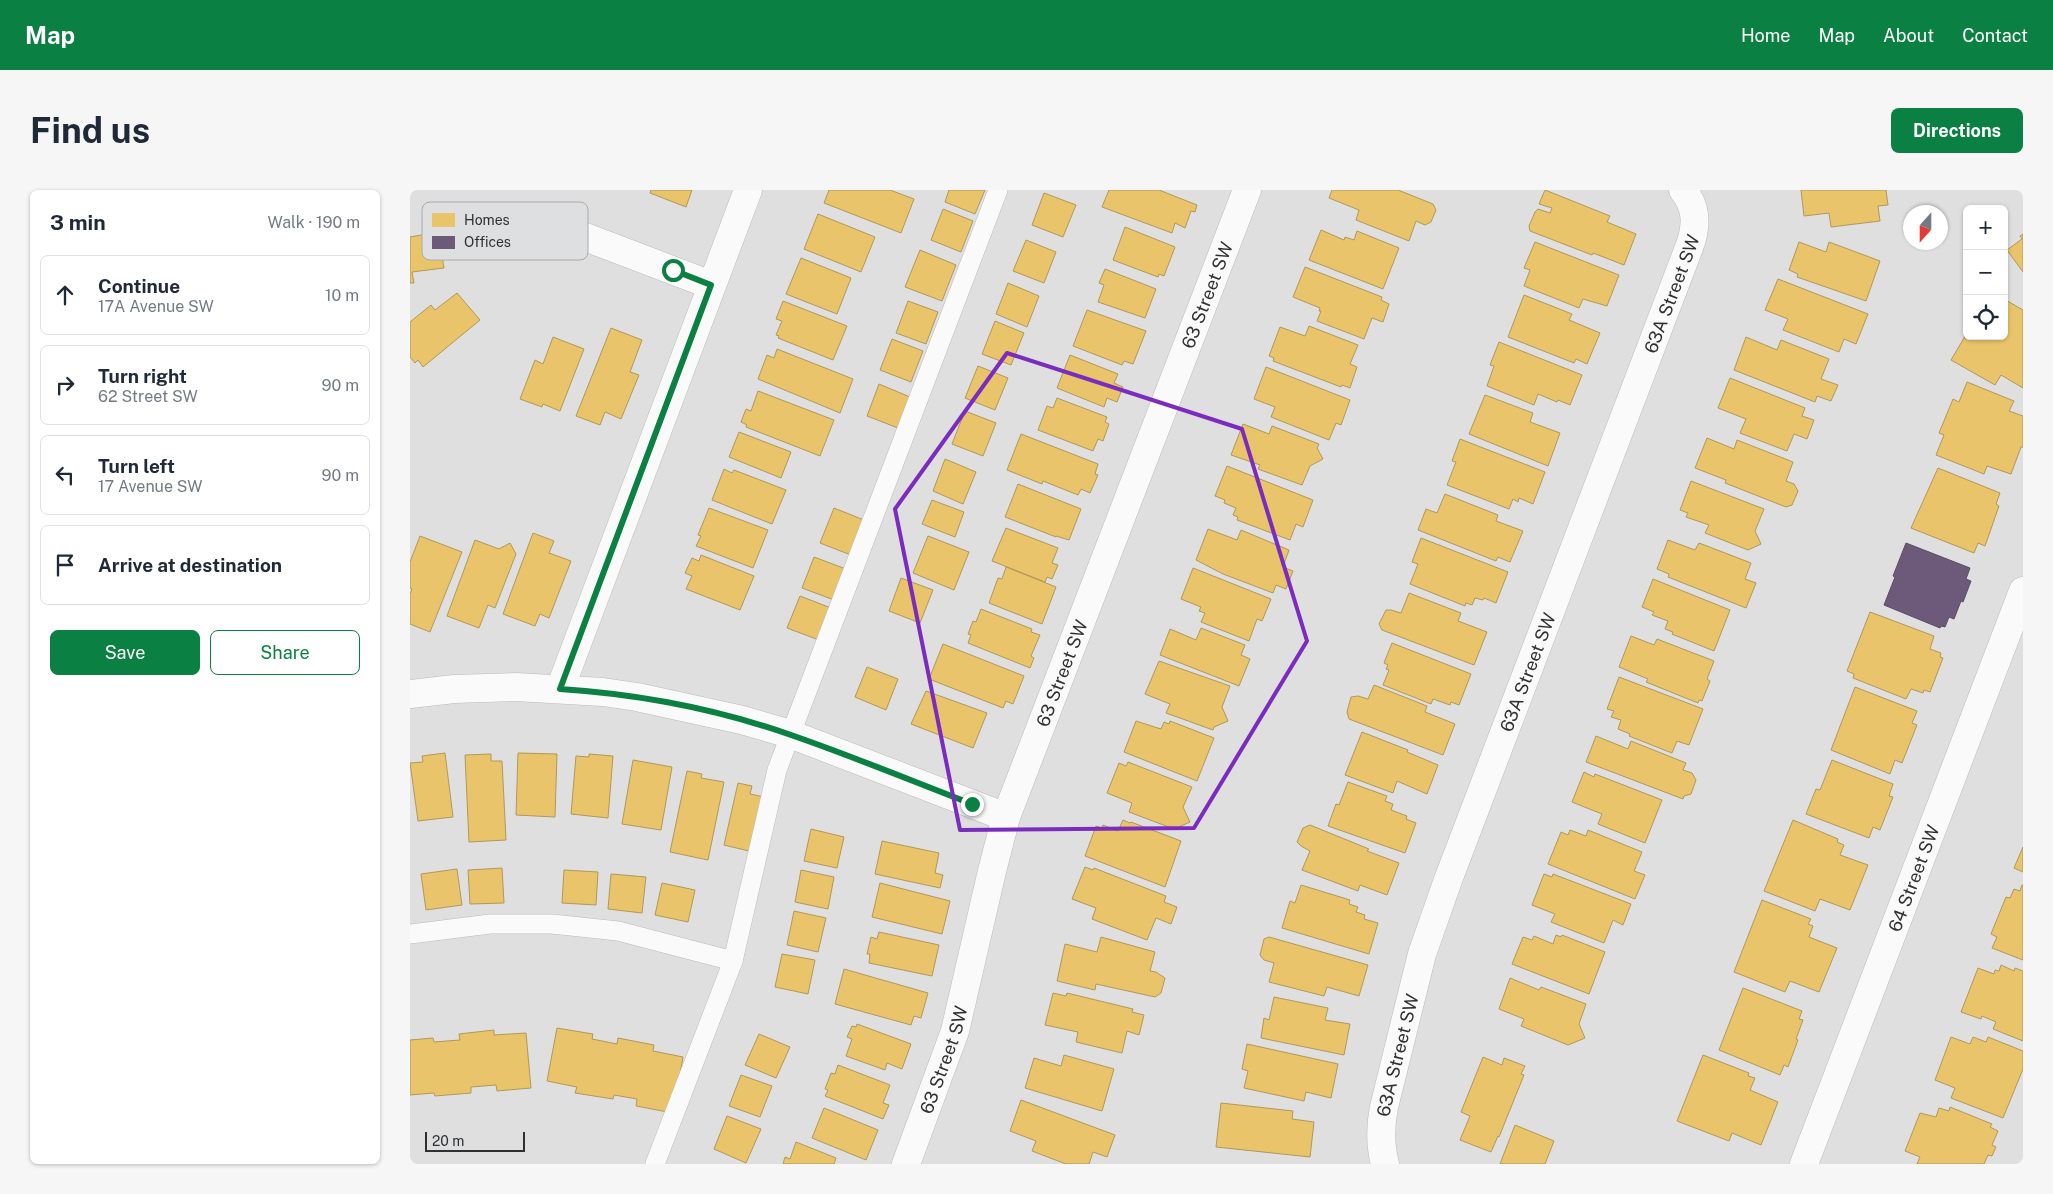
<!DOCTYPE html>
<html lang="en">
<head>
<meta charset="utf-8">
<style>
	body { margin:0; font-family:"Public Sans",sans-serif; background:#f6f6f7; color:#1f2937 }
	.controls { position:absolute; right:15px; top:15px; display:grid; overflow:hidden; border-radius:8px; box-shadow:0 1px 4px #0004 }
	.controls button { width:45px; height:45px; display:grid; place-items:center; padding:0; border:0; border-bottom:1px solid #e0e1e3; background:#fff; color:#1f2937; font:25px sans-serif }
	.compass { position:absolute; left:1493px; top:15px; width:45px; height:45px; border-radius:50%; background:#fff; box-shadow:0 1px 4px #0004; rotate:201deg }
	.scale { position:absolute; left:15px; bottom:12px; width:100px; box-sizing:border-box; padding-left:5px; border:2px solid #2f3030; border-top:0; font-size:14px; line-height:18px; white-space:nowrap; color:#2f3030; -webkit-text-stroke:4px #dedfe0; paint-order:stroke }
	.stop { position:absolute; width:15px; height:15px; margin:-11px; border:4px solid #0b8043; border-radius:50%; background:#fff }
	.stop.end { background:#0b8043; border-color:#fff; box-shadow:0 1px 5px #0008 }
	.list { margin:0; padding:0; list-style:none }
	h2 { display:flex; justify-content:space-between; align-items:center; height:65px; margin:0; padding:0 20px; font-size:21px }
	h2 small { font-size:16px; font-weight:400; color:#747a83 }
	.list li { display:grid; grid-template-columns:32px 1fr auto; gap:15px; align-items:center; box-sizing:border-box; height:80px; margin:0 10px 10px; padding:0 10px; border:1px solid #e0e1e3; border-radius:8px }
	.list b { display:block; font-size:19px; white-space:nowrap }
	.list p { margin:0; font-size:16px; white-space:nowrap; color:#747a83 }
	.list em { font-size:16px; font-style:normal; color:#747a83 }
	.actions { display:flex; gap:10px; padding:15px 20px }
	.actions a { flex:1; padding:11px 0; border:1px solid #0b8043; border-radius:8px; text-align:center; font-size:18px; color:#0b8043 }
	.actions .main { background:#0b8043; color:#fff }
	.icon { flex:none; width:28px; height:28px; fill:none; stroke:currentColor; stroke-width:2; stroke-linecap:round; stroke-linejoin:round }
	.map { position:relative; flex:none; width:1613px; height:974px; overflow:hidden; border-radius:8px }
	header { display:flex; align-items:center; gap:30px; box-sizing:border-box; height:70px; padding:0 25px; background:#0b8043; color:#fff }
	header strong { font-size:24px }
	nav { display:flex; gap:28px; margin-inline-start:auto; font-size:18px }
	.intro { display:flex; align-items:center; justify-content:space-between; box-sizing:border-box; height:120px; padding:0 30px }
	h1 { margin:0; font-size:35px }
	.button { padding:12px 22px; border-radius:8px; background:#0b8043; color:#fff; font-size:18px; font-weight:700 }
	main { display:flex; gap:30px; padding:0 30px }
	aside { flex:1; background:#fff; border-radius:8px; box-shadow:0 1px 4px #0004 }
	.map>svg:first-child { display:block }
	.homes { fill:#e9c46a; stroke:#b19859 }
	.offices { fill:#6d597a; stroke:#5a4d64 }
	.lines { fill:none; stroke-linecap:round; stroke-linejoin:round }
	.service-casing { stroke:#bbb; stroke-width:20 }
	.minor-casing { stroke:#bbb; stroke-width:29 }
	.service { stroke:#fafafa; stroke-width:19 }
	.minor { stroke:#fafafa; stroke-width:28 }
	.route { stroke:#0b8043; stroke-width:6 }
	.marked { fill:none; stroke:#7b2cbf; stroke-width:4; stroke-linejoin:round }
	.labels { text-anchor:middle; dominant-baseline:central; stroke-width:5; stroke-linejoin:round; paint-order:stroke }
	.street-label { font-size:18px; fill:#2f3030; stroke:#dedfe0 }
	.key { fill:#dedfe0; stroke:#aaaaab; stroke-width:1 }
	.key-label { font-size:14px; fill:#2f3030 }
</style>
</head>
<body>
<header>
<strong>Map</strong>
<nav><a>Home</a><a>Map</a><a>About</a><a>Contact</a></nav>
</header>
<div class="intro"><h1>Find us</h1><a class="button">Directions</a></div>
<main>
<aside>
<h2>3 min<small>Walk · 190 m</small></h2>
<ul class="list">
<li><svg class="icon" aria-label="ahead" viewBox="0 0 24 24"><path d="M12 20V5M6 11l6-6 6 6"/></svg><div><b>Continue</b><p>17A Avenue SW</p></div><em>10 m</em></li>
<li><svg class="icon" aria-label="right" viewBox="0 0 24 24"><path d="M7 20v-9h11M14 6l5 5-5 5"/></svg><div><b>Turn right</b><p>62 Street SW</p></div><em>90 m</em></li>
<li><svg class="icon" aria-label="left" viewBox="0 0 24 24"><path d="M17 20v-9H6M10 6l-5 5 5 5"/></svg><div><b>Turn left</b><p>17 Avenue SW</p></div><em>90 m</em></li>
<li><svg class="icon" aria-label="arrive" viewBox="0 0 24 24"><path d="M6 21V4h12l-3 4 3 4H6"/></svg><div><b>Arrive at destination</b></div></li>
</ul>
<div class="actions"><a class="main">Save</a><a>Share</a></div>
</aside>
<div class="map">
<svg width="1613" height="974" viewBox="0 0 1613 974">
	<rect width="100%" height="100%" fill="#dfdfdf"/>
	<g class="homes">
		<polygon points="241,0 282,0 276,17 240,3"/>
		<polygon points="419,0 480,0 504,9 491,43 414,13"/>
		<polygon points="539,0 575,0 565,24 535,12"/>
		<polygon points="699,0 749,0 787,15 785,22 781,21 775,38 765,33 762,43 692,17"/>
		<polygon points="922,0 988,0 1023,14 1026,20 1021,32 1015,35 1006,31 999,51 946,30 949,20 919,8"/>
		<polygon points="1135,0 1200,26 1197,32 1226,44 1214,75 1183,63 1182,65 1120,41 1119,36 1125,22 1128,19 1140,23 1142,18 1129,14"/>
		<polygon points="1391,0 1476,0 1478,15 1468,16 1470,31 1421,37 1419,23 1394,26"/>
		<polygon points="634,3 666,15 653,47 622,35"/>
		<polygon points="533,19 563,31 551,62 521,50"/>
		<polygon points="408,24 465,47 451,82 394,59"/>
		<polygon points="715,37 765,57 754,86 749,84 748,87 703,70"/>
		<polygon points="911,40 934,50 935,47 944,50 947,41 989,58 973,99 899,70"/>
		<polygon points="28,42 34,78 2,82 4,93 0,93 0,47"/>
		<polygon points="1613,44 1613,82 1597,60 1612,49 1610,46"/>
		<polygon points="616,50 646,62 634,93 603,81"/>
		<polygon points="1125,52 1209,85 1197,116 1173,109 1169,118 1114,96 1120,80 1114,78"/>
		<polygon points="1389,52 1416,62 1419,52 1470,71 1456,111 1387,87 1388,84 1379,80"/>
		<polygon points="510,60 546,75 532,111 495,97"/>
		<polygon points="391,68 441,88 427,124 376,104"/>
		<polygon points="895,77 972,107 971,110 979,114 973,132 962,128 954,149 907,131 911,121 909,121 910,118 883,107"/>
		<polygon points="695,79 746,99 735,128 688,112 694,95 689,93"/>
		<polygon points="1368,89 1458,124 1446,154 1434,149 1429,162 1373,140 1378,129 1355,120"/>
		<polygon points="598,93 629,106 617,137 586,124"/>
		<polygon points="47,103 70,130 13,177 8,170 5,173 0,167 0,132 21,115 25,120"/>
		<polygon points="1114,105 1162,124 1159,130 1190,143 1177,174 1166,169 1164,173 1098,147"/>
		<polygon points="1594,109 1613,120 1613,198 1591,185 1585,195 1541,170 1557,143 1557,146 1594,146"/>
		<polygon points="373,111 437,136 423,170 368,148 369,146 366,145 372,131 366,129"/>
		<polygon points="498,111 528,122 516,154 486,143"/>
		<polygon points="677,120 736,141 723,174 714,171 712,175 663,156"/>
		<polygon points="585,131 614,143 601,175 572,164"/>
		<polygon points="899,136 948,155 940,174 947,177 940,198 932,195 931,197 863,171 864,168 859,166 870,137 895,146"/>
		<polygon points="201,138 232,150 220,182 229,185 211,229 195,222 190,235 166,226"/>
		<polygon points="143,147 174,159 150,221 133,214 132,217 110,209 125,170 133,174"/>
		<polygon points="1336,147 1367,160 1371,150 1419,169 1411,189 1428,195 1421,211 1407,206 1405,212 1324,180"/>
		<polygon points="482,149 513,161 501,192 470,180"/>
		<polygon points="1089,152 1172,185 1160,215 1148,210 1147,212 1128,204 1124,215 1077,196 1084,176 1080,175"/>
		<polygon points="367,159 443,189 430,223 348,189 357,165 364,168"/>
		<polygon points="660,165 708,184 704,193 713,197 707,212 697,208 694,217 647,198"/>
		<polygon points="568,176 598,188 585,220 555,208"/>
		<polygon points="856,177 940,210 931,235 926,233 919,250 861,227 865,217 844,209"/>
		<polygon points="1320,188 1395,218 1392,226 1404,230 1397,249 1384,244 1377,261 1330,243 1336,229 1308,218"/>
		<polygon points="1557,192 1604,211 1599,221 1613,226 1613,257 1611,257 1601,284 1577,276 1574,284 1526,265 1534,245 1529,243 1543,209 1549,212"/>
		<polygon points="469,194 500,207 488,238 457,226"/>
		<polygon points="348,201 424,230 410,266 336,237 337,235 331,232 336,219 341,221"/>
		<polygon points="1075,205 1123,223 1120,232 1150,243 1138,276 1059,244"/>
		<polygon points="647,208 697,227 695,232 699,234 693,251 688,249 683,261 628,240 637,216 643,218"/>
		<polygon points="555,221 586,233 573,266 542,254"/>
		<polygon points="833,234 859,244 862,236 909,254 907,258 913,269 900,276 892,295 848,279 850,275 821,265"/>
		<polygon points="329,242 381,262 371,288 319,267"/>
		<polygon points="611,244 688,274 685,284 688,285 680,303 671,299 668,305 633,291 632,294 597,280"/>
		<polygon points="1297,248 1324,259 1327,250 1383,272 1376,291 1384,294 1388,301 1382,315 1376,317 1315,293 1316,290 1285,278"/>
		<polygon points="1050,249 1135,282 1123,314 1109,308 1108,312 1103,309 1099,319 1037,295 1046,272 1042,271"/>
		<polygon points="535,269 566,282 553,314 523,301"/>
		<polygon points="817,276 903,310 893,337 886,334 880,350 827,330 828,327 823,325 826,318 814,313 815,310 805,306"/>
		<polygon points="1528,278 1590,303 1586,314 1589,316 1575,356 1568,353 1564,363 1501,338"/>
		<polygon points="314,279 322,283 324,280 376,300 362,334 302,310"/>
		<polygon points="1281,291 1354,319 1345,341 1351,354 1338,360 1295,343 1299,335 1276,327 1278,323 1270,320"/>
		<polygon points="608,294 671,319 659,350 646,346 646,347 595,327"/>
		<polygon points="1035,304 1088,325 1086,331 1113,341 1100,372 1088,367 1086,371 1008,340 1016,319 1027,323"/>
		<polygon points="522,310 554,322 545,347 512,334"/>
		<polygon points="299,318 358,340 343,378 286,356 291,346 288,345"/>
		<polygon points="424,318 454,330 441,365 410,353"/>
		<polygon points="596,338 648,358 642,373 648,375 642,389 637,387 635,392 582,371"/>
		<polygon points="798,339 827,350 831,340 879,360 873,377 883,381 876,399 866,395 863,403 813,384 786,370"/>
		<polygon points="123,343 144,351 139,363 161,371 139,428 130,424 125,436 93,424"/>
		<polygon points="10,346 52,362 20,442 0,434 0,404 2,399 0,398 0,372"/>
		<polygon points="518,346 559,362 544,400 503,383"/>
		<polygon points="1011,348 1098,382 1086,413 1074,408 1073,410 1065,408 1062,415 1056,413 1055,416 1000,394 1008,374 1002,372"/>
		<polygon points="65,350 89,359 100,353 106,364 85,418 78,415 69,438 37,426"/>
		<polygon points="1258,350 1285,360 1289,353 1341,373 1335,389 1346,393 1336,418 1258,387 1259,384 1247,379"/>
		<polygon points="291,365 344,386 330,420 276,399 282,386 275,383 282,368 289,371"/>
		<polygon points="404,367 436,379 424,410 392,398"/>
		<polygon points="596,377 646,397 632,434 579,413 588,388 592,389"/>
		<polygon points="783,378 861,409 852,431 847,429 839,451 791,432 795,423 789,421 791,417 771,409"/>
		<polygon points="491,388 523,400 510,433 479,421"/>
		<polygon points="1243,389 1320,420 1304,461 1262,444 1263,442 1255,439 1258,431 1242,425 1244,422 1232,417"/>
		<polygon points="999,403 1051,423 1048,431 1077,442 1064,475 972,440 969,434 976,420 981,420 991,423"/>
		<polygon points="390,406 421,418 409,450 377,438"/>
		<polygon points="571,419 622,439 621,442 630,445 621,466 624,468 620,478 558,453 561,445 558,444 563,431 566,432"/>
		<polygon points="1460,422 1524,446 1520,459 1531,463 1530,467 1533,468 1520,502 1514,500 1513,503 1501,499 1496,509 1443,488 1444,484 1437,481"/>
		<polygon points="791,438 835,455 831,465 840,469 829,496 750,465 760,439 786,450"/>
		<polygon points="1221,446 1244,455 1247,449 1304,471 1297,489 1300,491 1292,511 1289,510 1288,513 1236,492 1238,489 1209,477"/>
		<polygon points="982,453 1061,484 1049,515 1041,512 1040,515 1023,509 1021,514 973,495 979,480 976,479 978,475 974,473"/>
		<polygon points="533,454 614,486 603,514 596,511 593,518 519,489"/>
		<polygon points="749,471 820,496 812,517 818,531 804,537 803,540 756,523 760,514 735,504"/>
		<polygon points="457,477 488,489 476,520 445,507"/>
		<polygon points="1209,487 1293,519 1279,555 1267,551 1262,563 1219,546 1220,544 1208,539 1211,530 1201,527 1204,521 1197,519"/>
		<polygon points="964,495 1017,516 1015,522 1045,534 1033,565 939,529 937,522 941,507 948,506 958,509"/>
		<polygon points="1445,497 1507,521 1502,533 1507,535 1492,573 1485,570 1480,584 1421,560"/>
		<polygon points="516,501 577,523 563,558 501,534"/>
		<polygon points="726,531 751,539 754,532 759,534 760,531 804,548 787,591 714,562"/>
		<polygon points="952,542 998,560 997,562 1028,575 1017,604 987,591 983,603 935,585"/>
		<polygon points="1186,546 1218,559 1221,551 1276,573 1273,580 1282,583 1286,590 1281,604 1274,606 1273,609 1176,572"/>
		<polygon points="35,563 43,627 8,631 0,573 13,572 12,566"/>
		<polygon points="108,563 147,564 145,627 106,625"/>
		<polygon points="81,564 81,571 92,571 96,650 59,652 55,565"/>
		<polygon points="179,564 203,566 198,628 161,624 166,566 179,567"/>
		<polygon points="223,570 262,577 251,640 212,634"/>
		<polygon points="1422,570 1483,594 1479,606 1483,607 1470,640 1463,637 1459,648 1396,624 1406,599 1410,600"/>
		<polygon points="718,572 782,597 773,617 780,632 764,639 719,622 722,613 697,603 709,573 716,576"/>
		<polygon points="277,581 292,584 291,588 314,592 298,670 260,662"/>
		<polygon points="1174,582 1184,587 1185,584 1252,610 1235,653 1188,634 1192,624 1162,612"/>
		<polygon points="938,592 977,606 975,611 983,614 981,620 997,626 996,629 1006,633 995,663 918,636 926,614 929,615"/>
		<polygon points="328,593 342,596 340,604 359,608 347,663 314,655"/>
		<polygon points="713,630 720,633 721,632 771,651 755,697 675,666 686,636 692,638 693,635 708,641"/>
		<polygon points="1383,630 1428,649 1427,652 1434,655 1430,665 1458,675 1440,720 1410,709 1405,721 1354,701"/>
		<polygon points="900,635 959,659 957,661 989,673 977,705 950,695 948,701 892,680 900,661 891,656 887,652 893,638"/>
		<polygon points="401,639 434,647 427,678 394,671"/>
		<polygon points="1160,640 1176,646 1178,640 1232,662 1224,681 1235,685 1225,709 1138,674 1151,642 1158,645"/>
		<polygon points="472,651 529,663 525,683 533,685 530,698 465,684"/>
		<polygon points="1613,657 1613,682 1604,678"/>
		<polygon points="675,677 683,680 684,678 756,706 754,712 767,717 761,734 746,728 737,750 682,729 686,718 662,709"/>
		<polygon points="92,678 94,713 60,714 58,680"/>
		<polygon points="47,679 52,715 16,720 11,684"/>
		<polygon points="154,680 188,682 186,715 152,713"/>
		<polygon points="391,680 424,687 418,719 385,712"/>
		<polygon points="201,684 236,687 232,723 198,719"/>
		<polygon points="1134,684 1142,687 1143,684 1221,714 1213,735 1203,730 1194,753 1141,732 1145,724 1122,715"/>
		<polygon points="252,693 285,700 278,732 245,725"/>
		<polygon points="470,693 540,711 532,744 462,727"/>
		<polygon points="891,695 940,710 939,714 948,717 946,722 955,725 954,729 968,733 959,764 872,738 880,711 885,713"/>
		<polygon points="1612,695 1613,695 1613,770 1582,758 1587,747 1581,744 1596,707 1600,708 1604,699 1610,701"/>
		<polygon points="1352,710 1401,729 1398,734 1403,736 1399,747 1427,758 1409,802 1380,791 1375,802 1324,782"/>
		<polygon points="384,721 416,728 408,762 377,755"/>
		<polygon points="469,742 529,755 522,786 459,773 460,764 457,764 461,747 467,749"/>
		<polygon points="1146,745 1151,747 1152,745 1195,762 1179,804 1102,774 1113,747 1122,750 1124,746 1143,754"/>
		<polygon points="691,747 745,762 740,781 746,782 755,788 751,803 745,807 686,794 685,800 647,791 655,754 687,762"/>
		<polygon points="859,747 958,775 949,806 917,797 914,806 859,792 864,773 854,770 850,765 854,749"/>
		<polygon points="372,764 405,770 398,804 365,797"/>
		<polygon points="1591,775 1604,781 1605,778 1613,781 1613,851 1583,839 1586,832 1572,826 1571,829 1551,822 1568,778 1584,784 1585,780 1589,781"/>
		<polygon points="434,779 518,803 511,828 504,826 501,835 425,814"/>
		<polygon points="1100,788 1129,800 1131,797 1176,814 1169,834 1175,848 1158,855 1111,836 1114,829 1089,819"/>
		<polygon points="1333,798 1392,821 1389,829 1393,830 1386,849 1388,850 1378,877 1374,875 1370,885 1309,860"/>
		<polygon points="643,803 656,806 657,803 723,819 722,822 734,825 729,845 717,841 712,863 666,852 668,842 635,835"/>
		<polygon points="864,807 918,818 915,830 940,834 934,865 851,848 854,828 859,830"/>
		<polygon points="447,834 501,854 492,879 477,873 475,880 436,866 442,849 437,847 442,836 446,837"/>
		<polygon points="147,838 183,844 182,849 207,854 208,848 244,855 243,861 273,867 263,923 226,916 227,909 204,905 203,909 165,903 167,897 137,891"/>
		<polygon points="84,840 84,845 116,843 121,898 87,901 86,895 61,897 61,903 25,906 24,903 0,905 0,850 23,848 24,852 50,850 49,844"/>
		<polygon points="349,844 380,857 366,888 335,875"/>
		<polygon points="1541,847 1560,854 1563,847 1576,852 1578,847 1613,861 1613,879 1593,928 1541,908 1545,898 1525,890"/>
		<polygon points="837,854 928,874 921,908 896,902 894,911 834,898 838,881 832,879"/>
		<polygon points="654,865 704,879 692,921 615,898 624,868 651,876"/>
		<polygon points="1293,865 1339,883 1338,886 1345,888 1340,900 1368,912 1351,955 1322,943 1319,951 1267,931"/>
		<polygon points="1073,867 1092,875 1094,868 1115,876 1111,884 1114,885 1089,947 1088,946 1081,962 1050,950 1060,926 1051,922"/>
		<polygon points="428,875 480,895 473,913 479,915 473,929 415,906 418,900 415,899 421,883 425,884"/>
		<polygon points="331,885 362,896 350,927 319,916"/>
		<polygon points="611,910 705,945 697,967 683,962 679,974 656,974 622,961 626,951 600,941"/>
		<polygon points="811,913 883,921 882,929 904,932 900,967 806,957"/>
		<polygon points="1540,917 1582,934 1580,937 1588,941 1582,955 1586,957 1582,966 1578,965 1574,974 1507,974 1510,967 1495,961 1510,923 1526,927 1529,918 1539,921"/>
		<polygon points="414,918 468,940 456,970 402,948"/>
		<polygon points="317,926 351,939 336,973 304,959"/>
		<polygon points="1105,935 1144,951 1135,974 1090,974"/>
		<polygon points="386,952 426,968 424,974 373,974 375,967 380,969"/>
	</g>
	<polygon class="offices" points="1496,353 1560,378 1556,389 1561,391 1553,412 1551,411 1544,429 1539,427 1535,437 1531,436 1530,438 1474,415 1485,387 1483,386"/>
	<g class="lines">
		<defs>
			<g id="service">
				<polyline points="0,744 80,734 142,734 208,741 323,771"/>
				<polyline points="245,974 323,771 367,580 588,0"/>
			</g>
			<g id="minor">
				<polyline points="123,27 301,95"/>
				<polyline points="150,499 338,0"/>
				<polyline points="0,504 44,499 106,497 193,502 227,507 332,530 380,544 596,627"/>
				<path id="s1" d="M496 974 545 841 582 681 596 627 837 0"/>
				<path id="s2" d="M975 974C970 955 970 937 974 917L1012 764 1038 690 1280 55C1287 35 1287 17 1273 0"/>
				<path id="s3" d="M1394 974 1613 401"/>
			</g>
		</defs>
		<use href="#service" class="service-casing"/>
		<use href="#minor" class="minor-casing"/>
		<use href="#service" class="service"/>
		<use href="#minor" class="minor"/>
	</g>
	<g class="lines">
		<path class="route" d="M263 80 301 95 150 499C227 504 307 519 381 545 442 566 502 591 562 614"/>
	</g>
	<path class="marked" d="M597 163 832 239 897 451 784 638 550 640 485 319Z"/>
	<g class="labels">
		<g class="street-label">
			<text stroke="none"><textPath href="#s1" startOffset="921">63 Street SW</textPath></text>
			<text stroke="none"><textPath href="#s2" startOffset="921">63A Street SW</textPath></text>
			<text stroke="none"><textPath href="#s1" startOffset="516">63 Street SW</textPath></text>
			<text stroke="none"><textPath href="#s2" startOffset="516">63A Street SW</textPath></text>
			<text stroke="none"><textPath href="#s3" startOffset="306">64 Street SW</textPath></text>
			<text stroke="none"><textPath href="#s2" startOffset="111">63A Street SW</textPath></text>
			<text stroke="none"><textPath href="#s1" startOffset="111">63 Street SW</textPath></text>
		</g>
	</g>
	<rect x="12" y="12" width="166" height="58" rx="8" class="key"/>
	<rect x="22" y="23" width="23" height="14" fill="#e9c46a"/>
	<rect x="22" y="46" width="23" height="13" fill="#6d597a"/>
	<g class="key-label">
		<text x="54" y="35">Homes</text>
		<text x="54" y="57">Offices</text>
	</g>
</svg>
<div class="controls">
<button>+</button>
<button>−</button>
<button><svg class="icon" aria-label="locate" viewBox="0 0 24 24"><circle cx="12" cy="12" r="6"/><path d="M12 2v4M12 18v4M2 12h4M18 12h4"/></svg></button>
</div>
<svg class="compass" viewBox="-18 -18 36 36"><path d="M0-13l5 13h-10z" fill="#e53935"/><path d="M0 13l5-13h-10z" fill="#747a83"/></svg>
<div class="scale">20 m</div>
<div class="stop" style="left:263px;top:80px"></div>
<div class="stop end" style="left:562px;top:614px"></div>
</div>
</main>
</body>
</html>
